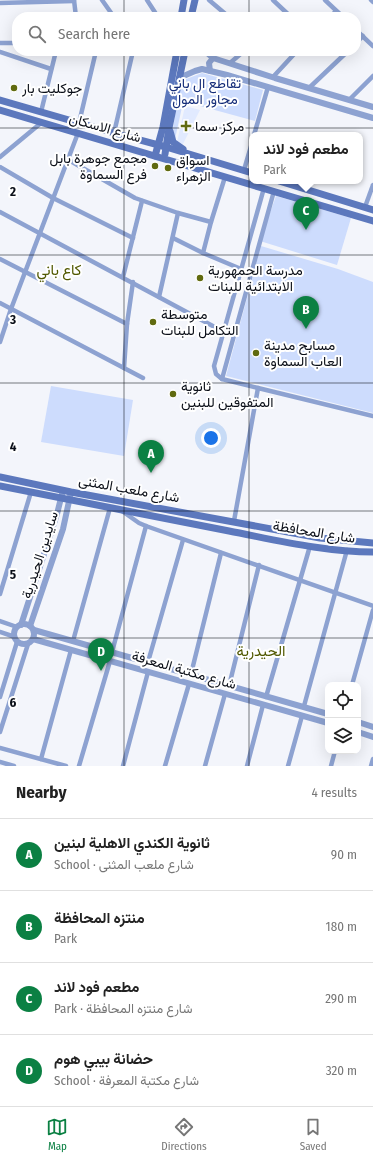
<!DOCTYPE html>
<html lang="en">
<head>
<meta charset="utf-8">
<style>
	body { margin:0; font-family:"Fira Sans Condensed",Vazirmatn,sans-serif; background:#f6f6f6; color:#222 }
	.controls { position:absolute; right:12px; bottom:12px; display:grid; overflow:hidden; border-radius:8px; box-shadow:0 4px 16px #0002 }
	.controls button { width:36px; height:36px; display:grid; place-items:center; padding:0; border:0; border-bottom:1px solid #e0e0e0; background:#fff; color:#222; font:20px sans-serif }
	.you { position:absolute; left:211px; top:438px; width:14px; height:14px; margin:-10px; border:3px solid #fff; border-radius:50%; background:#1a73e8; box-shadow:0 0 0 6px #1a73e833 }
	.badge { display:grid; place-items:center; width:26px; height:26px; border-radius:50%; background:#0b8043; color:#fff; font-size:13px; font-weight:700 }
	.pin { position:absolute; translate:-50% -33px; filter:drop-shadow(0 1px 2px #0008) }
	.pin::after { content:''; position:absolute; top:21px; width:14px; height:12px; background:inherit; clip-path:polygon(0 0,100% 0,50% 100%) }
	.popup { position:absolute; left:249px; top:132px; width:114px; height:52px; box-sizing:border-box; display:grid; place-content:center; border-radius:8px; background:#fff; filter:drop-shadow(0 1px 3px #0005); font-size:13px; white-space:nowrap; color:#767676 }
	.popup b { font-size:15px; color:#222 }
	.popup::after { content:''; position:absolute; left:50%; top:100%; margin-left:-8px; border:8px solid transparent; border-top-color:#fff }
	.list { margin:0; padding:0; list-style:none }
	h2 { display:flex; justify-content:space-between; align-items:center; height:52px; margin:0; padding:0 16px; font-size:17px }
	h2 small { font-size:13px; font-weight:400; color:#767676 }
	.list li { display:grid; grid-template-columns:26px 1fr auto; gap:12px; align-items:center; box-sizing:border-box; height:72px; padding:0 16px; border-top:1px solid #e0e0e0 }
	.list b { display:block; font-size:15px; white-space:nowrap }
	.list p { margin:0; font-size:13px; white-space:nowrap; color:#767676 }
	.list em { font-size:13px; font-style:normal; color:#767676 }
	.icon { flex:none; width:22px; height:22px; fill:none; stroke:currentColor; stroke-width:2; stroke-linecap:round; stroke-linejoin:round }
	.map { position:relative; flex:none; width:373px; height:766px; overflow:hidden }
	.search { position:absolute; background:#fff; box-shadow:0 4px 16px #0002; left:12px; right:12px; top:12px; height:44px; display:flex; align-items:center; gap:10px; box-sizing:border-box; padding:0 14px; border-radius:16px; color:#767676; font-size:15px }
	.sheet { height:340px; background:#fff }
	nav { display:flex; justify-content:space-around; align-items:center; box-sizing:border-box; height:56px; border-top:1px solid #e0e0e0; background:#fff; font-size:11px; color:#767676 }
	nav a { display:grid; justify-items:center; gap:2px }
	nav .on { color:#0b8043 }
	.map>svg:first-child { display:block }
	.built { fill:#e1eaff }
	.green { fill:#cddcfd }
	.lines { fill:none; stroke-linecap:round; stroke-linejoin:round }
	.minor { stroke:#8da2d1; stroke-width:4.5 }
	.tertiary { stroke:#8da2d1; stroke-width:6 }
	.secondary { stroke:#5c78bd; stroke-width:7 }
	.grid { fill:none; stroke:#0b0f18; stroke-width:1; stroke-opacity:0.55 }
	.poi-dot { fill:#606a0f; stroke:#fff; stroke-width:1.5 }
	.labels { text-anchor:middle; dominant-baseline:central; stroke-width:4; stroke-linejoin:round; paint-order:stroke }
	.park-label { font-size:14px; fill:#152d79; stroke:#fff }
	.poi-label { font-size:14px; fill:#0b0f18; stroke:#fff; text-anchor:start }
	.street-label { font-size:14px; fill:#0b0f18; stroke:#fff }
	.neighbourhood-label { font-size:15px; fill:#505800; stroke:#fff }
	.grid-label { font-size:13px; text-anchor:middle; font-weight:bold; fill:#0b0f18; stroke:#fff; stroke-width:4; stroke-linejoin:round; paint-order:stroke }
</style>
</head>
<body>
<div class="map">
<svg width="373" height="766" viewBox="0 0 373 766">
	<rect width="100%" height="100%" fill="#f3f5fb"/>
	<polygon class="built" points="185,106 200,110 183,144 177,142"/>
	<g class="green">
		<polygon points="202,73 263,90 255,121 178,100 181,81"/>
		<polygon points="177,104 182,107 175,139 173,128"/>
		<polygon points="276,196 351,218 337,265 260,241"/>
		<polygon points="261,246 338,269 373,282 373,413 226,376"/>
		<polygon points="51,386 133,400 124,456 41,442"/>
	</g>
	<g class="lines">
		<g class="minor">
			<polyline points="74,0 76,17"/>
			<polyline points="102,0 114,17"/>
			<polyline points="147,0 158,17"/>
			<polyline points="209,0 229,17"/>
			<polyline points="273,0 291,17"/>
			<polyline points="325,0 343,17"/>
			<polyline points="371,0 373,2"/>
			<polyline points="0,3 74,1"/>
			<polyline points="330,17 336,11"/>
			<polyline points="356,30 373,46"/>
			<polyline points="0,43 17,43"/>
			<polyline points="356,43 363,36"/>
			<polyline points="0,52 51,69"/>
			<polyline points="230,63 244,51"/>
			<polyline points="273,77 297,51"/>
			<polyline points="309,88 348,51"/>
			<polyline points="349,100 373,76"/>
			<polyline points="41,112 56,51"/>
			<polyline points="79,123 96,51"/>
			<polyline points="114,133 133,51"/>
			<polyline points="254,135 268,87"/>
			<polyline points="0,157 41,123"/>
			<polyline points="67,159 135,198 178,213 211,222"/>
			<polyline points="0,167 53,198 133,238"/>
			<polyline points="244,170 252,143"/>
			<polyline points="264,188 214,366 216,374 222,379 258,388 373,416"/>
			<polyline points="365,207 373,185"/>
			<polyline points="0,212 224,332"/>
			<polyline points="173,238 203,253 241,269"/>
			<polyline points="203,253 211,222 225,177"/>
			<polyline points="0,259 127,324"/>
			<polyline points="123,277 142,201"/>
			<polyline points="159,297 178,213"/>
			<polyline points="0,303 143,378"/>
			<polyline points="0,342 11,309 78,133"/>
			<polyline points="124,368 127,324 133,282"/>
			<polyline points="222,379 274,191"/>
			<polyline points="122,511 139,523 146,526 373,606"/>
			<polyline points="234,521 258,388"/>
			<polyline points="0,594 31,492"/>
			<polyline points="0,621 17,627"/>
			<polyline points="0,632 15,637"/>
			<polyline points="73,641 110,508"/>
			<polyline points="112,652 146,526"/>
			<polyline points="148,662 183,540"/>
			<polyline points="191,674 221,553"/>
			<polyline points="352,685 373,610"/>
			<polyline points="229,686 259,565"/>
			<polyline points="0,697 17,642"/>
			<polyline points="266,697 310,546"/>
			<polyline points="304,706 347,550"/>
			<polyline points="0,732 28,644"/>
			<polyline points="0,748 66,766"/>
			<polyline points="41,759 71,650"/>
			<polyline points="0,762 14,766"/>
			<polyline points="79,766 110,661"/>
			<polyline points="123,766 148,672"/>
			<polyline points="165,766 189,684"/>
			<polyline points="205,766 225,694"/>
			<polyline points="247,766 263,705"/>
			<polyline points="288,766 302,716"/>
			<polyline points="331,766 335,751"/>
			<polyline points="371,766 373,759"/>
		</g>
		<g class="tertiary">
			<polyline points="205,51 213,58 275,78 373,107"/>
			<polyline points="210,71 209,63 213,58"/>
			<polyline points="179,78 195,71 202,69 227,75 373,118"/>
			<circle cx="24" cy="634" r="10"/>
			<polyline points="21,625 57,514 63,490"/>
			<polyline points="30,626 63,529 71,492"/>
			<polyline points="34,630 328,714"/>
			<polyline points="33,639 328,723"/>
			<polyline points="358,722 373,727"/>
			<polyline points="358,732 373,737"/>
		</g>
		<g class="secondary">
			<polyline points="181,17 184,0"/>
			<polyline points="191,17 195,0"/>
			<polyline points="0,100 114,133 166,147 252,173"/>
			<polyline points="0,110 373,221"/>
			<polyline points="170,131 173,142 183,149"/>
			<polyline points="165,154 169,128 185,51"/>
			<polyline points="155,156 163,127 177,51"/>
			<polyline points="279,181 373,210"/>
			<polyline points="0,477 71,492 320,538 373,543"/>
			<path d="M0 486C76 501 153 516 229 531 276 540 325 552 373 552"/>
		</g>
	</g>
	<path class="grid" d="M124 0V17M249 0V17M124 51V766M249 51V766M0 128H373M0 255H373M0 383H373M0 511H373M0 638H373"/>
	<g class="poi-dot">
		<circle cx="14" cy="88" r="4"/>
		<path d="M184 120h4v4h4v4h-4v4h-4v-4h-4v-4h4z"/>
		<circle cx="155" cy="166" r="4"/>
		<circle cx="168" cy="168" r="4"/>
		<circle cx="200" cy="278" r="4"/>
		<circle cx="153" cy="322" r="4"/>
		<circle cx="256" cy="353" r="4"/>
		<circle cx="173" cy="394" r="4"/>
	</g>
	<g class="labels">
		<g class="park-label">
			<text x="205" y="83">تقاطع ال باني<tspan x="205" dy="16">مجاور المول</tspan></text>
		</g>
		<g class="poi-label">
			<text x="22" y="88">جوكليت بار</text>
			<text x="195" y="126">مركز سما</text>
			<text x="147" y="158" text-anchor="end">مجمع جوهرة بابل<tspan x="147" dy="16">فرع السماوة</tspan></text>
			<text x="176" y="160">اسواق<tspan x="176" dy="16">الزهراء</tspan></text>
			<text x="208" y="270">مدرسة الحمهورية<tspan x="208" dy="16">الابتدائية للبنات</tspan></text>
			<text x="161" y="314">متوسطة<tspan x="161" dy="16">التكامل للبنات</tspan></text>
			<text x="264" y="345">مسابح مدينة<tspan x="264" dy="16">العاب السماوة</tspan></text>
			<text x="181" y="386">ثانوية<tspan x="181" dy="16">المتفوقين للبنين</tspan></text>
		</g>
		<g class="street-label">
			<text transform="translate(105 128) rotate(16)">شارع الاسكان</text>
			<text transform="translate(129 489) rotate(10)">شارع ملعب المثنى</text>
			<text transform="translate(314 532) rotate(9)">شارع المحافظة</text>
			<text transform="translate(40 555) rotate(-72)">سايدين الحيدرية</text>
			<text transform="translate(184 670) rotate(16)">شارع مكتبة المعرفة</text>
		</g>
		<g class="neighbourhood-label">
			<text x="59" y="270">كاع باني</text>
			<text x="261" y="651">الحيدرية</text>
		</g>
	</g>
	<g class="grid-label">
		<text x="13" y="196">2</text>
		<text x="13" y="324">3</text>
		<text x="13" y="451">4</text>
		<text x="13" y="579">5</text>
		<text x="13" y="707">6</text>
	</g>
</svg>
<div class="controls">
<button><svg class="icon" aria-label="locate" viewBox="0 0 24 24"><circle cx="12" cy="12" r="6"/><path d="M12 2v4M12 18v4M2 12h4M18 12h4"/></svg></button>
<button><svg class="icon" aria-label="layers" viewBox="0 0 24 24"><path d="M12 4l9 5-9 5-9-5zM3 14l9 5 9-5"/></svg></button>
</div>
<div class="you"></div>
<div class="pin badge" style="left:151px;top:473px">A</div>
<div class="pin badge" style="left:306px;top:329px">B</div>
<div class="pin badge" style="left:306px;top:230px">C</div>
<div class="popup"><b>مطعم فود لاند</b>Park</div>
<div class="pin badge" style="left:101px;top:671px">D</div>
<div class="search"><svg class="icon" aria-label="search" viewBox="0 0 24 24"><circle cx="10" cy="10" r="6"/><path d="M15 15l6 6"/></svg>Search here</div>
</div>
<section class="sheet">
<h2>Nearby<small>4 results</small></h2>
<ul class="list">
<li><span class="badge">A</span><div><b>ثانوية الكندي الاهلية لبنين</b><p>School · شارع ملعب المثنى</p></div><em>90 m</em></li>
<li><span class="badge">B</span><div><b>منتزه المحافظة</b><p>Park</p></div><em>180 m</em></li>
<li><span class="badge">C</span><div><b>مطعم فود لاند</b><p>Park · شارع منتزه المحافظة</p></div><em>290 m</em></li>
<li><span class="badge">D</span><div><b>حضانة بيبي هوم</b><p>School · شارع مكتبة المعرفة</p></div><em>320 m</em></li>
</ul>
</section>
<nav>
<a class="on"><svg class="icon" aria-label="map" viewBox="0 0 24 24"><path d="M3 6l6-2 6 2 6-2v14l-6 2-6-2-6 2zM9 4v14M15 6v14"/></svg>Map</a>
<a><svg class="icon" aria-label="directions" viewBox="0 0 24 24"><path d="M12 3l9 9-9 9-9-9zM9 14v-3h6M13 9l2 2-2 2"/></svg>Directions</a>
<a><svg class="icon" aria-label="saved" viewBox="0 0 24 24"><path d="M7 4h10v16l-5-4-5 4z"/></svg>Saved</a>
</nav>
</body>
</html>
